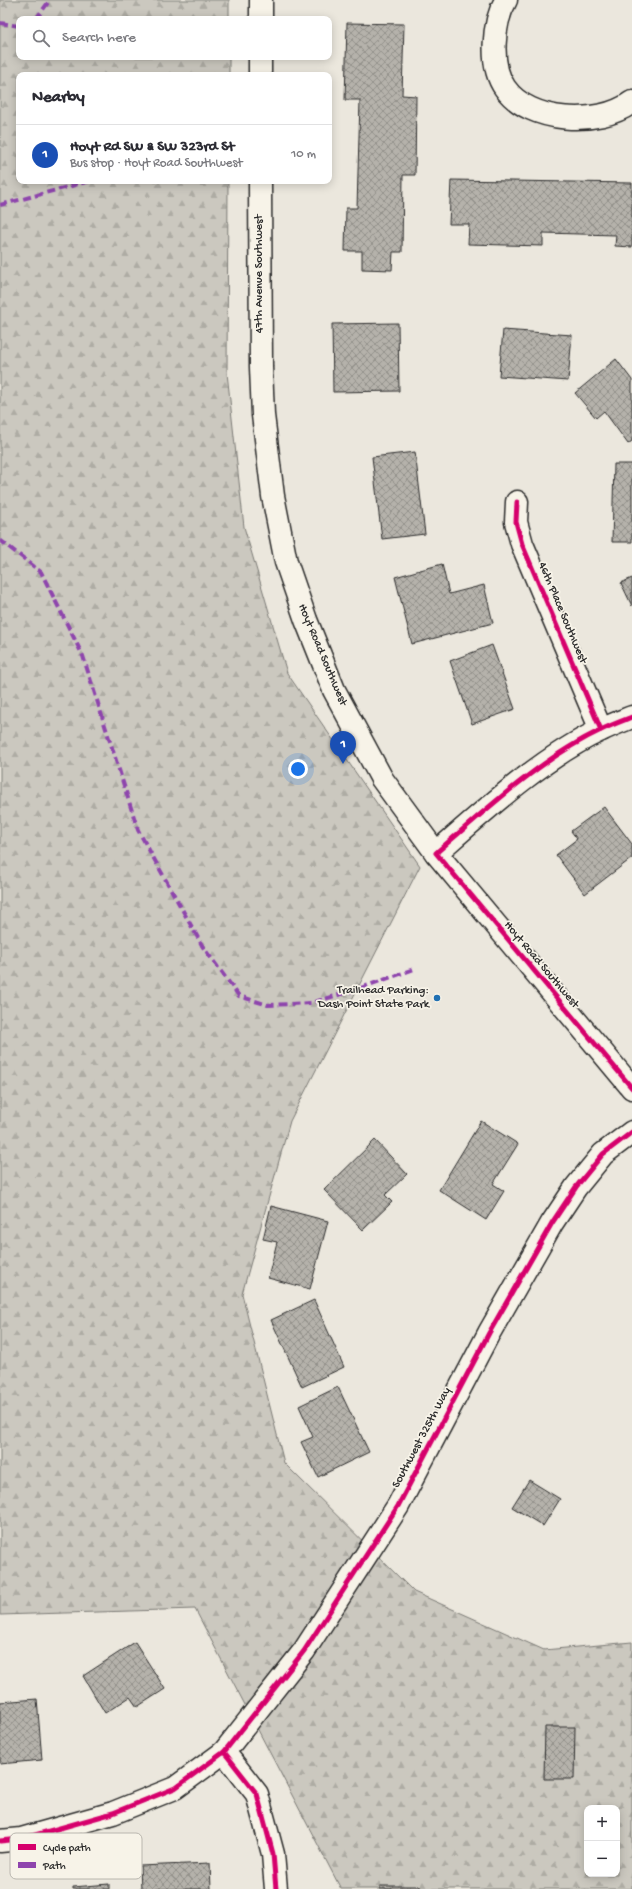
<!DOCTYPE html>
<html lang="en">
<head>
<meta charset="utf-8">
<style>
	body { margin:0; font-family:"Gochi Hand",sans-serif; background:#f2f2f3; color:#2b2b33 }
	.controls { position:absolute; right:12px; bottom:12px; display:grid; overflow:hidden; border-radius:8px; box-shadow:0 2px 10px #0003 }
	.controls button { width:36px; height:36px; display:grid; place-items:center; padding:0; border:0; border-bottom:1px solid #e1e1e2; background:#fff; color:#2b2b33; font:20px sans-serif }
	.you { position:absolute; left:298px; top:769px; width:14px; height:14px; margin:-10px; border:3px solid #fff; border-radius:50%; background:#1a73e8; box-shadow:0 0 0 6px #1a73e833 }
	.badge { display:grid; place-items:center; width:26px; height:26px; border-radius:50%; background:#d93025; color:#fff; font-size:13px; font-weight:700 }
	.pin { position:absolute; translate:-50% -33px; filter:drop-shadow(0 1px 2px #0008) }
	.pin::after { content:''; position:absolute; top:21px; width:14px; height:12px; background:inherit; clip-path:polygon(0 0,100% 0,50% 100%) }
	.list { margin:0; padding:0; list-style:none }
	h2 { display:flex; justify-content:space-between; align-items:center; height:52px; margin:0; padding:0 16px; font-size:17px }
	h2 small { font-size:13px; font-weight:400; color:#7c7c81 }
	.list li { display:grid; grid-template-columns:26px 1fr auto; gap:12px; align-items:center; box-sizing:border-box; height:60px; padding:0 16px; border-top:1px solid #e1e1e2 }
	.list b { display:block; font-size:15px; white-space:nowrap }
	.list p { margin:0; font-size:13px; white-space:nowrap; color:#7c7c81 }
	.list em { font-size:13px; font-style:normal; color:#7c7c81 }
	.icon { flex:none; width:22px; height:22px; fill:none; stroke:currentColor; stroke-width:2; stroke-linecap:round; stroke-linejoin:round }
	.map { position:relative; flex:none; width:632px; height:1889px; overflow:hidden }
	.search { position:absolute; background:#fff; box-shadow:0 2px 10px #0003; left:16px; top:16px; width:316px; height:44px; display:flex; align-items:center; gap:10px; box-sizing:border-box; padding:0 14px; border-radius:8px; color:#7c7c81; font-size:15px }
	.panel { position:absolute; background:#fff; box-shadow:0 2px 10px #0003; left:16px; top:72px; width:316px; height:112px; border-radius:8px }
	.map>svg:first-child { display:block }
	.forest { fill:url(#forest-firs); stroke:#7b7a75; fill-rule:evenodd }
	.building { fill:url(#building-cross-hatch); stroke:#2b2b2b }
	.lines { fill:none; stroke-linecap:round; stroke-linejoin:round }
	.minor-casing { stroke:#2b2b2b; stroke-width:25 }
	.major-casing { stroke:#2b2b2b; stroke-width:25 }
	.minor { stroke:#f7f3e8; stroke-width:22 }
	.major { stroke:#f7f3e8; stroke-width:22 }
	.quiet { stroke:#8e44ad; stroke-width:4; stroke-dasharray:8 4; stroke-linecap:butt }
	.cycleway-casing { stroke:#f7f3e8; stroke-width:8 }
	.cycleway { stroke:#d6006c; stroke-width:5 }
	.poi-dot { fill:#1f6fb2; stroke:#f7f3e8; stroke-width:1.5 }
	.labels { text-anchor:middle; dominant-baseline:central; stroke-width:3.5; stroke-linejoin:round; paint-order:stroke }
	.street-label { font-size:12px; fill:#2b2b2b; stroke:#f7f3e8 }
	.poi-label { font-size:12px; fill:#2b2b2b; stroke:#f7f3e8; text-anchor:end }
	.key { fill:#f7f3e8; stroke:#bab7af; stroke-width:1 }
	.key-label { font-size:11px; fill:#2b2b2b }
</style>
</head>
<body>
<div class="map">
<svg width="632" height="1889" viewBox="0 0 632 1889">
	<defs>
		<pattern id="forest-firs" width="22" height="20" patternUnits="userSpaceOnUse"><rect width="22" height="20" fill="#cbc8bf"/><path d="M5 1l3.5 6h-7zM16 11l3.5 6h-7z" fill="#aeaca4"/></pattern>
		<pattern id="building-cross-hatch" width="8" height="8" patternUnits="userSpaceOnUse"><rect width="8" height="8" fill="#b5b2ab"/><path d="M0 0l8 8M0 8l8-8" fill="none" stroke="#93918b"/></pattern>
	</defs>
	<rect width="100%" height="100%" fill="#ebe7dd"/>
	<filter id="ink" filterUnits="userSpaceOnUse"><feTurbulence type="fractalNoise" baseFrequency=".025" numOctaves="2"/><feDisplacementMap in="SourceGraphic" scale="8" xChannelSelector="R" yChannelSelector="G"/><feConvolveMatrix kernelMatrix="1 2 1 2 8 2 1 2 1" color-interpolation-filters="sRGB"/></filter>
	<g filter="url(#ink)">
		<path class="forest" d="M0 0H229V19H19V57H229V75H19V181H228L227 373 244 527 287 673 420 866 290 1121 242 1294 284 1463 414 1592 544 1650 632 1642V1889H341L195 1609 0 1615ZM587 1808H617V1874H587Z"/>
		<g class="building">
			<polygon points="347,23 404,24 402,95 416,96 415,175 403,175 402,252 393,252 392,270 362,269 362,251 345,251 346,208 357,208 360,100 345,100"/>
			<polygon points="451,180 632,183 632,247 615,246 616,235 543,233 543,246 468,244 469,224 449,224"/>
			<polygon points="398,323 399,391 333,392 332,324"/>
			<polygon points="503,330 572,335 568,381 499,376"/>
			<polygon points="616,359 632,380 632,441 628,444 604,411 596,418 575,393"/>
			<polygon points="415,452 425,534 382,539 372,457"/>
			<polygon points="614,464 632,464 632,542 612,542"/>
			<polygon points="442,564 449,594 484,585 493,623 412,644 395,577"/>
			<polygon points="632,578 632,606 621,583"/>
			<polygon points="492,645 515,709 472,724 450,661"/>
			<polygon points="604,807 632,844 632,858 585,894 556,855 577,839 571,831"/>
			<polygon points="481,1121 518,1144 493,1184 504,1191 486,1220 439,1190"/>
			<polygon points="375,1140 407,1174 385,1195 392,1202 363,1230 324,1190"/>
			<polygon points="271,1206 328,1221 310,1289 268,1278 277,1242 263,1239"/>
			<polygon points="314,1300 344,1367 302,1387 271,1320"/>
			<polygon points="338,1387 369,1452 318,1477 301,1442 313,1437 299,1406"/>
			<polygon points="529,1480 560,1499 543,1526 512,1507"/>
			<polygon points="135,1642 165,1689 137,1707 130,1697 105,1713 83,1676"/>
			<polygon points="37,1699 42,1760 0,1764 0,1702"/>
			<polygon points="545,1727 575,1727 574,1779 544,1779"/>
			<polygon points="210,1863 211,1889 141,1889 140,1866"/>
			<polygon points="109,1884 109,1889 73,1889 73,1887"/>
			<rect x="380" y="1886" width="40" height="3"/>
		</g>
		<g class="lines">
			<defs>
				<g id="minor">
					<path d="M506 0C493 22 489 66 505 88 529 123 599 127 632 102"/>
					<polyline points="517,502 516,522 522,544 601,730"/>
					<path d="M436 853C484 811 543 757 601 730 611 725 622 721 632 717"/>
					<polyline points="224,1752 257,1794 273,1854 276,1889"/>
					<polyline points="0,1841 21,1839 113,1813 175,1788 224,1752 304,1651 398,1506 489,1333 552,1223 576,1187 603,1154 632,1132"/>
				</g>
				<g id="major">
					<polyline points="261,19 261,0"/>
					<polyline points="260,75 260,57"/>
					<polyline points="260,181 261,367 263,415 273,496 286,562 306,620 334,690 382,779 436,853 632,1088"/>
				</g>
			</defs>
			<use href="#minor" class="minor-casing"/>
			<use href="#major" class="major-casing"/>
			<use href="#minor" class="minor"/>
			<use href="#major" class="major"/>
			<g class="quiet">
				<polyline points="36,19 50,0"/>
				<polyline points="0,23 19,26"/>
				<polyline points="0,205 90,181"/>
				<polyline points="0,540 41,572 83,656 138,830 203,947 239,996 268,1005 311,1003 352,991 414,969"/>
			</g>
			<defs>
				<g id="cycleway">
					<polyline points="517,502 516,522 522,544 601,730"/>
					<path d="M632 717C622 721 611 725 601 730 543 757 484 811 436 853L632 1088"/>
					<polyline points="224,1752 257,1794 273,1854 276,1889"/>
					<polyline points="0,1841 21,1839 113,1813 175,1788 224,1752 304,1651 398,1506 489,1333 552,1223 576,1187 603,1154 632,1132"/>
				</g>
			</defs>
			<use href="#cycleway" class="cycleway-casing"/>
			<use href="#cycleway" class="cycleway"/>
		</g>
	</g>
	<circle class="poi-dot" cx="437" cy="998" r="4"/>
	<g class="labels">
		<g class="street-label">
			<text transform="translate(260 274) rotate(-90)">47th Avenue Southwest</text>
			<text transform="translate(562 613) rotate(67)">46th Place Southwest</text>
			<text transform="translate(322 655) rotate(67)">Hoyt Road Southwest</text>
			<text transform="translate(541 965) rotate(50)">Hoyt Road Southwest</text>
			<text transform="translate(422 1438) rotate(-62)">Southwest 325th Way</text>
		</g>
		<g class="poi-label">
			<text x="429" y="991">Trailhead Parking:<tspan x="429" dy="14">Dash Point State Park</tspan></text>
		</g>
	</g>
	<rect x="10" y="1833" width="132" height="46" rx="6" class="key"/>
	<rect x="18" y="1844" width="18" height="6" fill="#d6006c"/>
	<rect x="18" y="1862" width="18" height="6" fill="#8e44ad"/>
	<g class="key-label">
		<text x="43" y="1851">Cycle path</text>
		<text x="43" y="1869">Path</text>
	</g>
</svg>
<div class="controls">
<button>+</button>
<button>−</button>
</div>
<div class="you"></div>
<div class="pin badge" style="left:343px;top:764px;background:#1a4fb4">1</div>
<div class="search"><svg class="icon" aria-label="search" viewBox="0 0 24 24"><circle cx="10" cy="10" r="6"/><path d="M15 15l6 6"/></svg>Search here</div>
<section class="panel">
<h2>Nearby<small></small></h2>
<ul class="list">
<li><span class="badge" style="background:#1a4fb4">1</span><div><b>Hoyt Rd SW &amp; SW 323rd St</b><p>Bus stop · Hoyt Road Southwest</p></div><em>10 m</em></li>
</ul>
</section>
</div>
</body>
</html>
